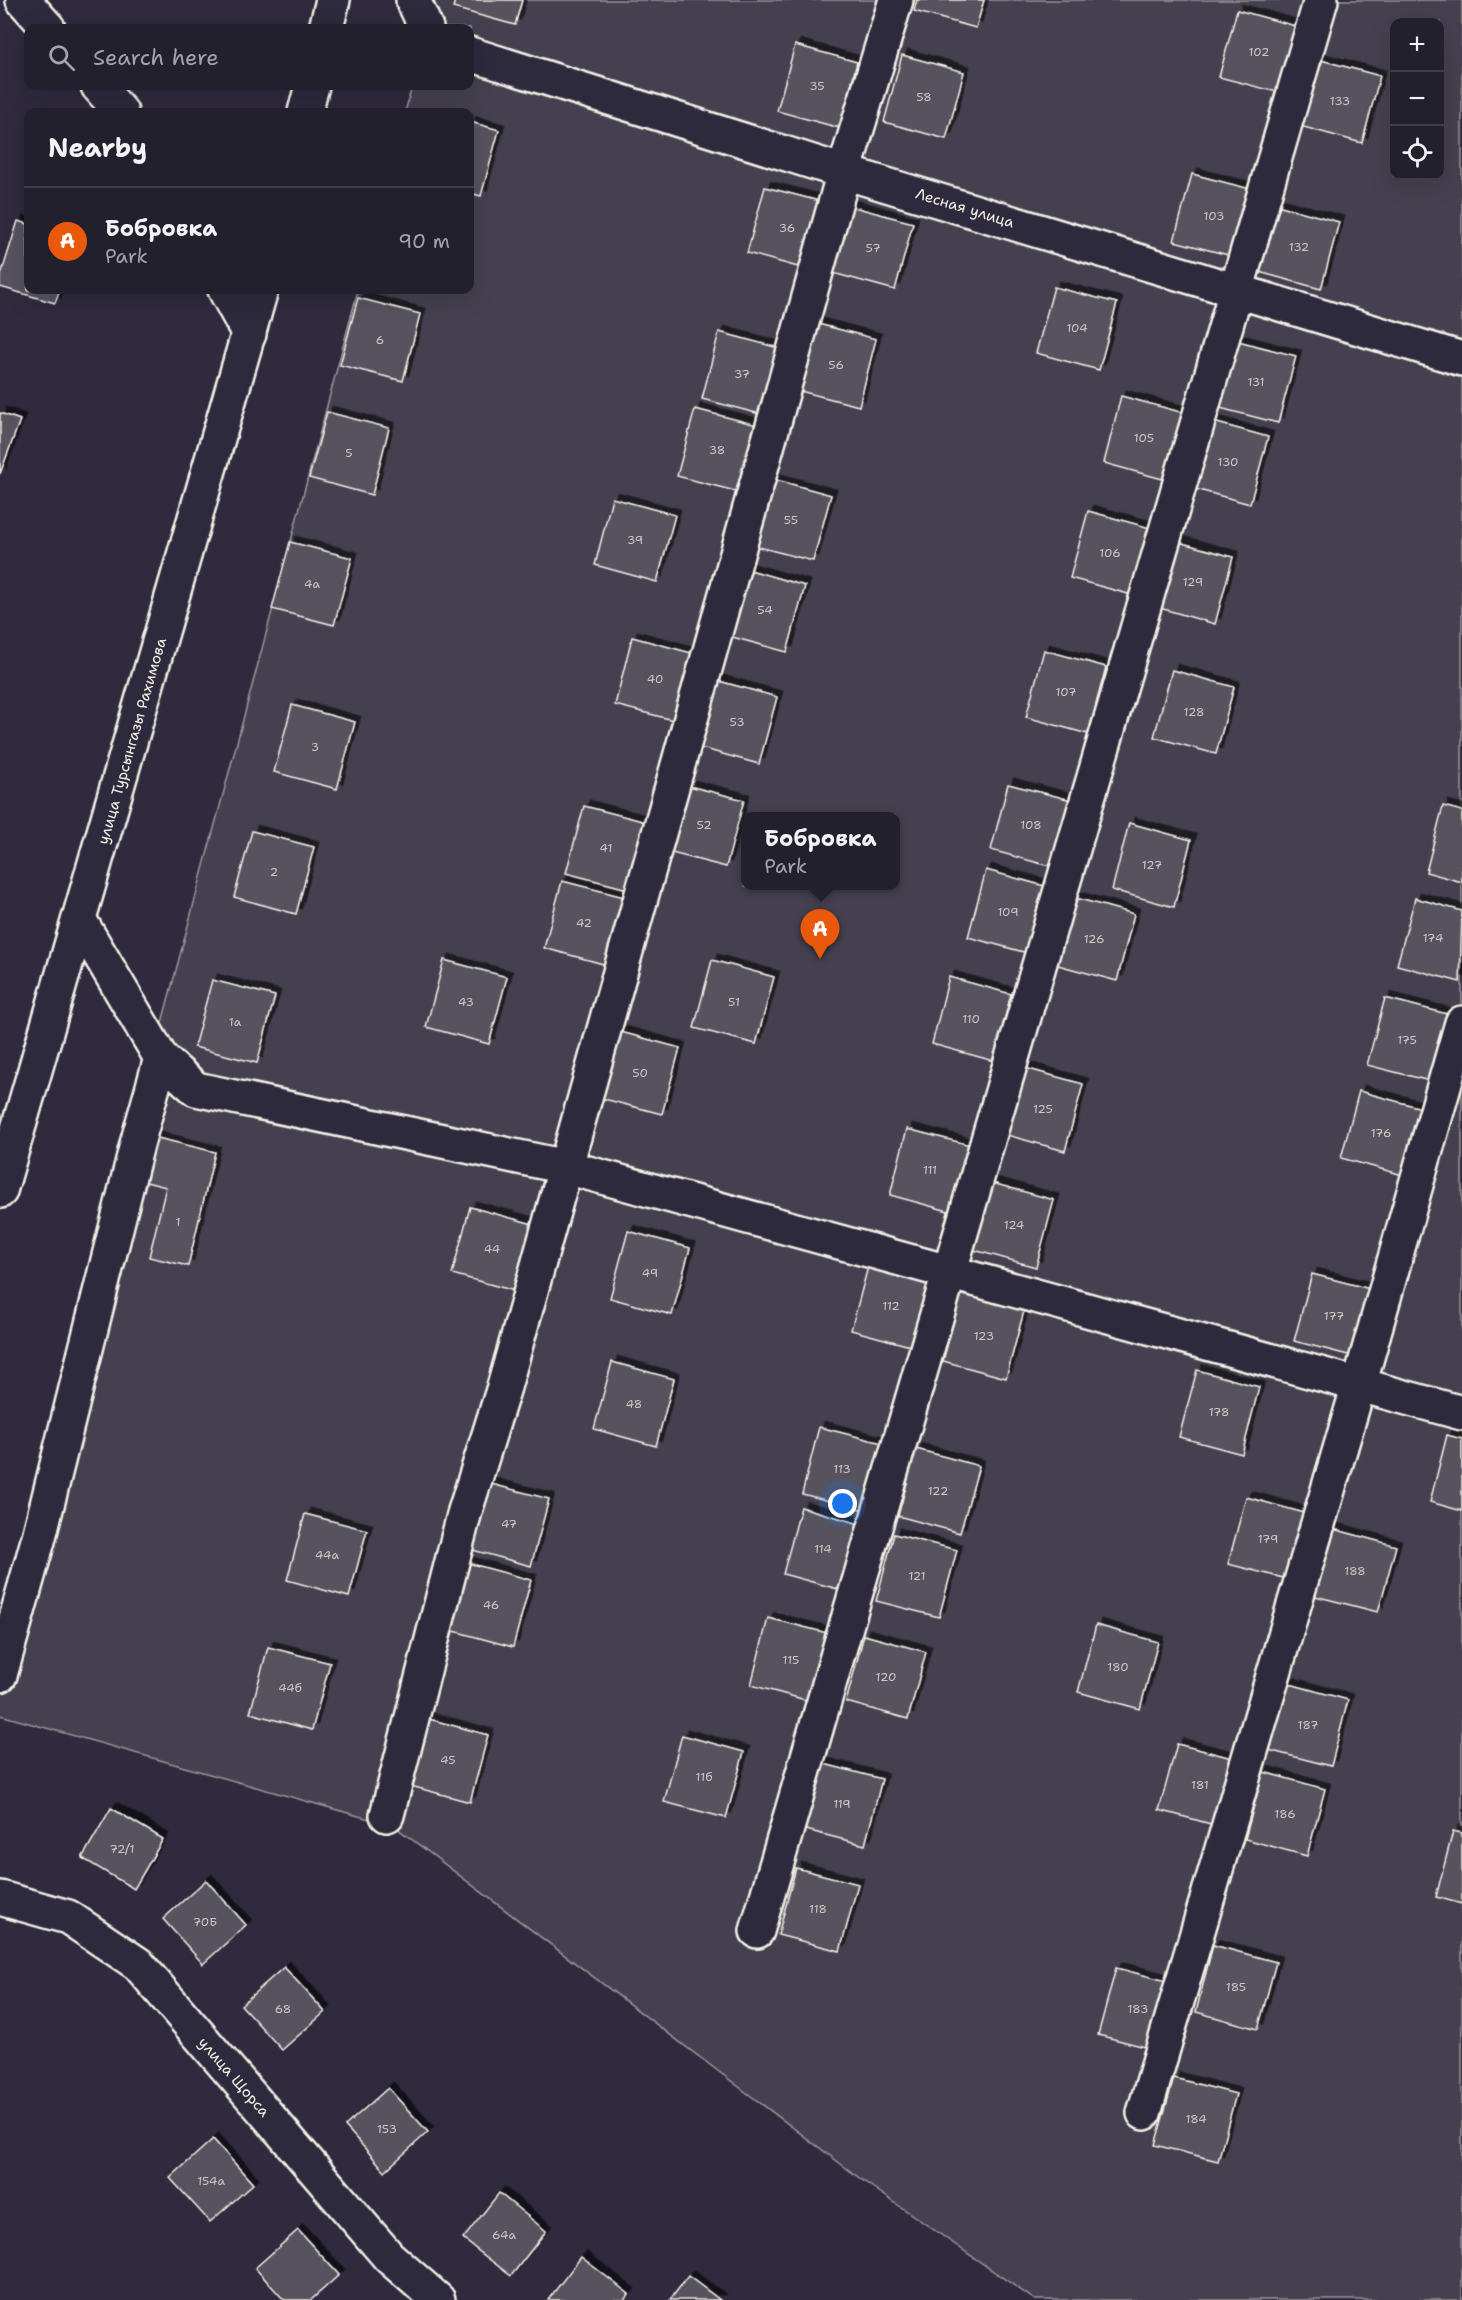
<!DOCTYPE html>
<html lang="en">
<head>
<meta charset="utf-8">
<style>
	body { margin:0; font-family:"Shantell Sans",sans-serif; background:#2b2836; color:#f1f3f6 }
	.controls { position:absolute; right:18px; top:18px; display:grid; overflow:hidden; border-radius:12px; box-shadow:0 6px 24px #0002 }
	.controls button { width:54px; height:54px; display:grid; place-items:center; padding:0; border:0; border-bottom:2px solid #403e4a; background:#23202e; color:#f1f3f6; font:30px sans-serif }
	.you { position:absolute; left:843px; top:1504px; width:21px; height:21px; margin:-15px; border:4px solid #fff; border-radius:50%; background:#1a73e8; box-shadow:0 0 0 9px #1a73e833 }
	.badge { display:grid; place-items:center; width:39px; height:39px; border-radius:50%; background:#ea580c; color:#fff; font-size:20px; font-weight:700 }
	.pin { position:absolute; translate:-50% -50px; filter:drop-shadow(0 2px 3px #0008) }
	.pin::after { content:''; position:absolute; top:32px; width:21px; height:18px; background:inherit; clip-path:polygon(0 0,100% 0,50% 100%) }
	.popup { position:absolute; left:741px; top:812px; width:159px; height:78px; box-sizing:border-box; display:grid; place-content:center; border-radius:12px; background:#23202e; filter:drop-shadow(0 2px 4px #0005); font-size:20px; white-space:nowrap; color:#a3a3aa }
	.popup b { font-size:22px; color:#f1f3f6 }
	.popup::after { content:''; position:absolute; left:50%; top:100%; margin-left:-12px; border:12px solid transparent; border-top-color:#23202e }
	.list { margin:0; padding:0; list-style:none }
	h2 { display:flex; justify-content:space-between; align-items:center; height:78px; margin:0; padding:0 24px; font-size:26px }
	h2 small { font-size:20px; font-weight:400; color:#a3a3aa }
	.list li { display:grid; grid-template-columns:39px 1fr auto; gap:18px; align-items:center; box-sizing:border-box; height:108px; padding:0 24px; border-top:2px solid #403e4a }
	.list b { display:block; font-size:22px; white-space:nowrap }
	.list p { margin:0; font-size:20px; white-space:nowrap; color:#a3a3aa }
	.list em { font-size:20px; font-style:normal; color:#a3a3aa }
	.icon { flex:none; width:33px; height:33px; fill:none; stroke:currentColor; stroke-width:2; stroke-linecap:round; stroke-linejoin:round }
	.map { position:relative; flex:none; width:1462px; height:2300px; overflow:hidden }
	.search { position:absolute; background:#23202e; box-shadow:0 6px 24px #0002; left:24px; top:24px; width:450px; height:66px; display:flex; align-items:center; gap:15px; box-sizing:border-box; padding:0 21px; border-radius:12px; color:#a3a3aa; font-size:22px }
	.panel { position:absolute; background:#23202e; box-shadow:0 6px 24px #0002; left:24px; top:108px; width:450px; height:186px; border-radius:12px }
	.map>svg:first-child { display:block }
	.green { fill:#454050; stroke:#9c989c; stroke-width:1.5; fill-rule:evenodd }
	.building { fill:#56525f; stroke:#f4f1e8; stroke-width:1.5; filter:url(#shadow) }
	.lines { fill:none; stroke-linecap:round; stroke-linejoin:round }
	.minor-casing { stroke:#f4f1e8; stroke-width:38 }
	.minor { stroke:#2f2a3d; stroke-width:33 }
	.labels { text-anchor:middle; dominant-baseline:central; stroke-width:4.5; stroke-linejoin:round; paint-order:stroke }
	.number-label { font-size:12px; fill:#ccc9c6 }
	.street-label { font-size:15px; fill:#f4f1e8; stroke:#2f2a3d }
</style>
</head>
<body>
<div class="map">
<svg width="1462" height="2300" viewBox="0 0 1462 2300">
	<defs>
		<filter id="shadow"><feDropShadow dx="5.5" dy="-5.5" stdDeviation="0" flood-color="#0009"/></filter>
	</defs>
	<rect width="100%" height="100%" fill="#2f2a3d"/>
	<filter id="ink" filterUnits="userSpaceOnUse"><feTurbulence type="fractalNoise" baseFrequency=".0167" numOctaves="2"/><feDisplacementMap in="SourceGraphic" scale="12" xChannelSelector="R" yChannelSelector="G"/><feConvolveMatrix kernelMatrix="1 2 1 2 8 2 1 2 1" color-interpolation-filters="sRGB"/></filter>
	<g filter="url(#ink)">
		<path class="green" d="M435 0H1462V2300H1035L862 2180 394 1826 0 1715V1628L358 290H470V112H405L412 86H470V28H428ZM1394 22H1440V176H1394ZM745 816H895V886H745Z"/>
		<g class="building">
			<polygon points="455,0 522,0 515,25 453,8"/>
			<polygon points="917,0 984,0 976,28 914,11"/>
			<polygon points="1237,10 1299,27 1281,93 1219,77"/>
			<polygon points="795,45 857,62 840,128 777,111"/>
			<polygon points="902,55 964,72 946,139 884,122"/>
			<polygon points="1317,59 1380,76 1362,143 1300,126"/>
			<polygon points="470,122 499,130 481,196 470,193"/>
			<polygon points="1192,174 1254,190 1236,257 1174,241"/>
			<polygon points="765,187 827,203 809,270 747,253"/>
			<polygon points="1277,205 1339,222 1321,289 1259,272"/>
			<polygon points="850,206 913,223 895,290 833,273"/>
			<polygon points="18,221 28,224 28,290 60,290 55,303 0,287 0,278"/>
			<polygon points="1054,287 1117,303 1099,370 1036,353"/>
			<polygon points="358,298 420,314 403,381 340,365"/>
			<polygon points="814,323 876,339 859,406 796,390"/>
			<polygon points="719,332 782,349 764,415 702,399"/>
			<polygon points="1234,340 1296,356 1278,423 1216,407"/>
			<polygon points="1121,396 1184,413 1166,480 1104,463"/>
			<polygon points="695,409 757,425 739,492 677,476"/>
			<polygon points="327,412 389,428 372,495 309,478"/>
			<polygon points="0,413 20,420 0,474"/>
			<polygon points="1206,420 1268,437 1250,504 1188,487"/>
			<polygon points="769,478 831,495 813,561 751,545"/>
			<polygon points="612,498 675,515 657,582 595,565"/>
			<polygon points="1088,511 1150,528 1132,595 1070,578"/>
			<polygon points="1171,540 1233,557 1215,624 1153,606"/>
			<polygon points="290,542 352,558 334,625 272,609"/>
			<polygon points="743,568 805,586 787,652 725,635"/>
			<polygon points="632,637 695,654 677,721 615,705"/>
			<polygon points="1044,650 1106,667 1088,734 1026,717"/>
			<polygon points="1172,670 1234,687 1216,754 1154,737"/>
			<polygon points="715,680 777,697 759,764 697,747"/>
			<polygon points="292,705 355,722 337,789 274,772"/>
			<polygon points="681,784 744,800 726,867 664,851"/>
			<polygon points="1008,784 1071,800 1053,867 991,850"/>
			<polygon points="584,806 646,822 628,889 566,873"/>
			<polygon points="1443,806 1462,811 1462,882 1426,872"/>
			<polygon points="1129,823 1191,840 1174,907 1112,890"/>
			<polygon points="252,831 314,847 296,914 234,897"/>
			<polygon points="986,870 1048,887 1031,954 968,937"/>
			<polygon points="562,881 624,897 607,965 544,948"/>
			<polygon points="1072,897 1134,914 1117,981 1054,964"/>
			<polygon points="1415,898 1462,911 1460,982 1397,965"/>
			<polygon points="444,960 507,977 489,1044 426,1027"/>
			<polygon points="712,960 774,977 756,1044 694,1028"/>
			<polygon points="949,977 1011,994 994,1061 932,1044"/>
			<polygon points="212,980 275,996 257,1063 194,1047"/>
			<polygon points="1385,998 1447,1014 1430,1081 1367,1065"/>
			<polygon points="617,1031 680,1048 662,1114 600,1098"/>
			<polygon points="1021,1067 1083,1084 1065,1151 1003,1134"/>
			<polygon points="1359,1091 1421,1108 1403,1175 1341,1158"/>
			<polygon points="907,1129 970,1145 952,1212 890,1195"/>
			<polygon points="145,1135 215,1152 188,1266 149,1257 166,1187 134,1179"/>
			<polygon points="992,1183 1054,1200 1036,1267 974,1250"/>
			<polygon points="470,1207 533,1224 515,1291 452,1274"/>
			<polygon points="628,1231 690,1248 672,1315 610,1298"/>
			<polygon points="869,1263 931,1281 914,1347 851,1330"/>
			<polygon points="1312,1274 1374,1290 1356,1357 1294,1341"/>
			<polygon points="961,1294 1024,1311 1006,1378 943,1361"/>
			<polygon points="612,1362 674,1379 656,1446 594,1429"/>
			<polygon points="1197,1370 1259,1387 1242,1454 1179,1437"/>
			<polygon points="819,1427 882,1443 864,1510 802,1494"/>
			<polygon points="1447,1435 1462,1439 1462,1511 1430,1502"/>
			<polygon points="916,1449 979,1466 960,1533 898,1516"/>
			<polygon points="487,1483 549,1499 531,1566 469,1549"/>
			<polygon points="1246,1497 1308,1514 1291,1580 1228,1564"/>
			<polygon points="801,1507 863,1525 845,1591 783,1574"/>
			<polygon points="305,1514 367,1530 349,1597 287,1580"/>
			<polygon points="1333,1529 1396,1546 1378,1612 1315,1596"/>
			<polygon points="894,1534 957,1550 939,1617 876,1601"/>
			<polygon points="468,1563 531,1580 513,1647 450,1630"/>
			<polygon points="768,1618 831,1634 813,1702 751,1685"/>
			<polygon points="1096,1625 1158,1642 1140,1709 1078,1692"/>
			<polygon points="864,1635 926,1652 908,1719 846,1702"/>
			<polygon points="268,1647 330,1663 312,1730 250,1713"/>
			<polygon points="1286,1683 1348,1700 1331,1766 1268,1750"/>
			<polygon points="425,1718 488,1735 470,1802 407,1785"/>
			<polygon points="682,1735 744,1752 726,1818 664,1802"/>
			<polygon points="1177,1744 1240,1760 1222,1827 1159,1810"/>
			<polygon points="820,1763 882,1779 865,1845 802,1829"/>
			<polygon points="1263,1772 1325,1789 1307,1856 1245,1839"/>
			<polygon points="111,1808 163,1839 134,1889 82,1858"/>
			<polygon points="1453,1831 1462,1833 1462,1904 1436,1897"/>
			<polygon points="796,1868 858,1884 840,1951 778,1935"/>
			<polygon points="206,1880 246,1925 203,1964 163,1919"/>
			<polygon points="1213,1945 1276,1962 1258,2029 1196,2012"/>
			<polygon points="284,1967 325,2012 282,2050 241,2005"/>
			<polygon points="1116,1968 1178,1984 1161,2051 1098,2035"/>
			<polygon points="1174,2078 1236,2094 1218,2161 1155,2145"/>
			<polygon points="388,2088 428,2132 385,2171 345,2126"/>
			<polygon points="213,2139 253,2184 210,2222 170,2178"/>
			<polygon points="499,2193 546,2231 511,2276 463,2239"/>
			<polygon points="298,2230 339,2275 311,2300 284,2300 255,2268"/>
			<polygon points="581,2257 629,2294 624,2300 548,2300"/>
			<polygon points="688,2276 720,2300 670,2300"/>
		</g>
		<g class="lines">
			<defs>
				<g id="minor">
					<polyline points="23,0 48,28"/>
					<polyline points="413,0 426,28"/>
					<polyline points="326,28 333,0"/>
					<polyline points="470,54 844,172 1462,359"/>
					<polyline points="98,86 121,112"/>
					<polyline points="305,112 312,86"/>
					<polyline points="225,290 249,334"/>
					<polyline points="80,921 161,1058 196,1089 566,1167 1462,1413"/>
					<polyline points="0,1191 261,290"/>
					<polyline points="0,1675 39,1537 137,1144 161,1058"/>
					<polyline points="387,1815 465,1511 504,1387 844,172 896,0"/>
					<polyline points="0,1898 68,1917 138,1964 389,2257 438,2300"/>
					<polyline points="757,1931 1321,0"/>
					<polyline points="1144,2113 1359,1385 1462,1023"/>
				</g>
			</defs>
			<use href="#minor" class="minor-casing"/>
			<use href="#minor" class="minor"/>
		</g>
	</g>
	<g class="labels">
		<g class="number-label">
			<text x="1259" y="52">102</text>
			<text x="817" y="86">35</text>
			<text x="924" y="97">58</text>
			<text x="1340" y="101">133</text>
			<text x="1214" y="216">103</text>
			<text x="787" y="228">36</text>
			<text x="1299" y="247">132</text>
			<text x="873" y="248">57</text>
			<text x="1077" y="328">104</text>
			<text x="380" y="340">6</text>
			<text x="836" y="365">56</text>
			<text x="742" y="374">37</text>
			<text x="1256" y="382">131</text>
			<text x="1144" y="438">105</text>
			<text x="717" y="450">38</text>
			<text x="349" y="453">5</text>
			<text x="1228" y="462">130</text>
			<text x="791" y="520">55</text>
			<text x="635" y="540">39</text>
			<text x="1110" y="553">106</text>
			<text x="1193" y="582">129</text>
			<text x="312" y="584">4а</text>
			<text x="765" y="610">54</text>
			<text x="655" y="679">40</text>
			<text x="1066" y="692">107</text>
			<text x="1194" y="712">128</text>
			<text x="737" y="722">53</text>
			<text x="315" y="747">3</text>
			<text x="704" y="825">52</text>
			<text x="1031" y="825">108</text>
			<text x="606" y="848">41</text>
			<text x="1152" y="865">127</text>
			<text x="274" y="872">2</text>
			<text x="1008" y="912">109</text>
			<text x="584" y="923">42</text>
			<text x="1433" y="938">174</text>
			<text x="1094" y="939">126</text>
			<text x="466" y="1002">43</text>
			<text x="734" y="1002">51</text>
			<text x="971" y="1019">110</text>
			<text x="235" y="1022">1а</text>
			<text x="1407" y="1040">175</text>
			<text x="640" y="1073">50</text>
			<text x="1043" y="1109">125</text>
			<text x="1381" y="1133">176</text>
			<text x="930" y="1170">111</text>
			<text x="178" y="1222">1</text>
			<text x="1014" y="1225">124</text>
			<text x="492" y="1249">44</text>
			<text x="650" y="1273">49</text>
			<text x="891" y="1306">112</text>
			<text x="1334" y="1316">177</text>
			<text x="984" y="1336">123</text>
			<text x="634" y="1404">48</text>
			<text x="1219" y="1412">178</text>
			<text x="842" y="1469">113</text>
			<text x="938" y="1491">122</text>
			<text x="509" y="1524">47</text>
			<text x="1268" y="1539">179</text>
			<text x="823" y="1549">114</text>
			<text x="327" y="1555">44а</text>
			<text x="1355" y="1571">188</text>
			<text x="917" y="1576">121</text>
			<text x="491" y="1605">46</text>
			<text x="791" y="1660">115</text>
			<text x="1118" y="1667">180</text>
			<text x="886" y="1677">120</text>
			<text x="290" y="1688">44б</text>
			<text x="1308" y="1725">187</text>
			<text x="448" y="1760">45</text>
			<text x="704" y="1777">11б</text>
			<text x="1200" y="1785">181</text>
			<text x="842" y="1804">119</text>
			<text x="1285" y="1814">186</text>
			<text x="122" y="1849">72/1</text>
			<text x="818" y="1909">118</text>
			<text x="205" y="1922">70Б</text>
			<text x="1236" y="1987">185</text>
			<text x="283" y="2009">68</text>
			<text x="1138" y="2009">183</text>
			<text x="1196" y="2119">184</text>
			<text x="387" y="2129">153</text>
			<text x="211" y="2181">154а</text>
			<text x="504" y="2235">64а</text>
		</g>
		<g class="street-label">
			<text transform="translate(965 208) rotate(17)">Лесная улица</text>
			<text transform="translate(132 741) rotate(-74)">улица Турсынгазы Рахимова</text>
			<text transform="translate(234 2077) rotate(49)">улица Щорса</text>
		</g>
	</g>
</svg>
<div class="controls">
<button>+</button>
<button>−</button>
<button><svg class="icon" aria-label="locate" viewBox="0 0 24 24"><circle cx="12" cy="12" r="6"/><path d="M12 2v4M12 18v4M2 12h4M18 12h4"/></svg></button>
</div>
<div class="you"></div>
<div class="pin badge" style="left:820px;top:959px">A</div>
<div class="popup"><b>Бобровка</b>Park</div>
<div class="search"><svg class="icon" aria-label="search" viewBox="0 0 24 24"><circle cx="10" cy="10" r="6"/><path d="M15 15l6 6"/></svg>Search here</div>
<section class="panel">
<h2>Nearby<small></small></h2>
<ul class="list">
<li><span class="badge">A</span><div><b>Бобровка</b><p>Park</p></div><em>90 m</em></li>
</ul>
</section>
</div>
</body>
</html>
